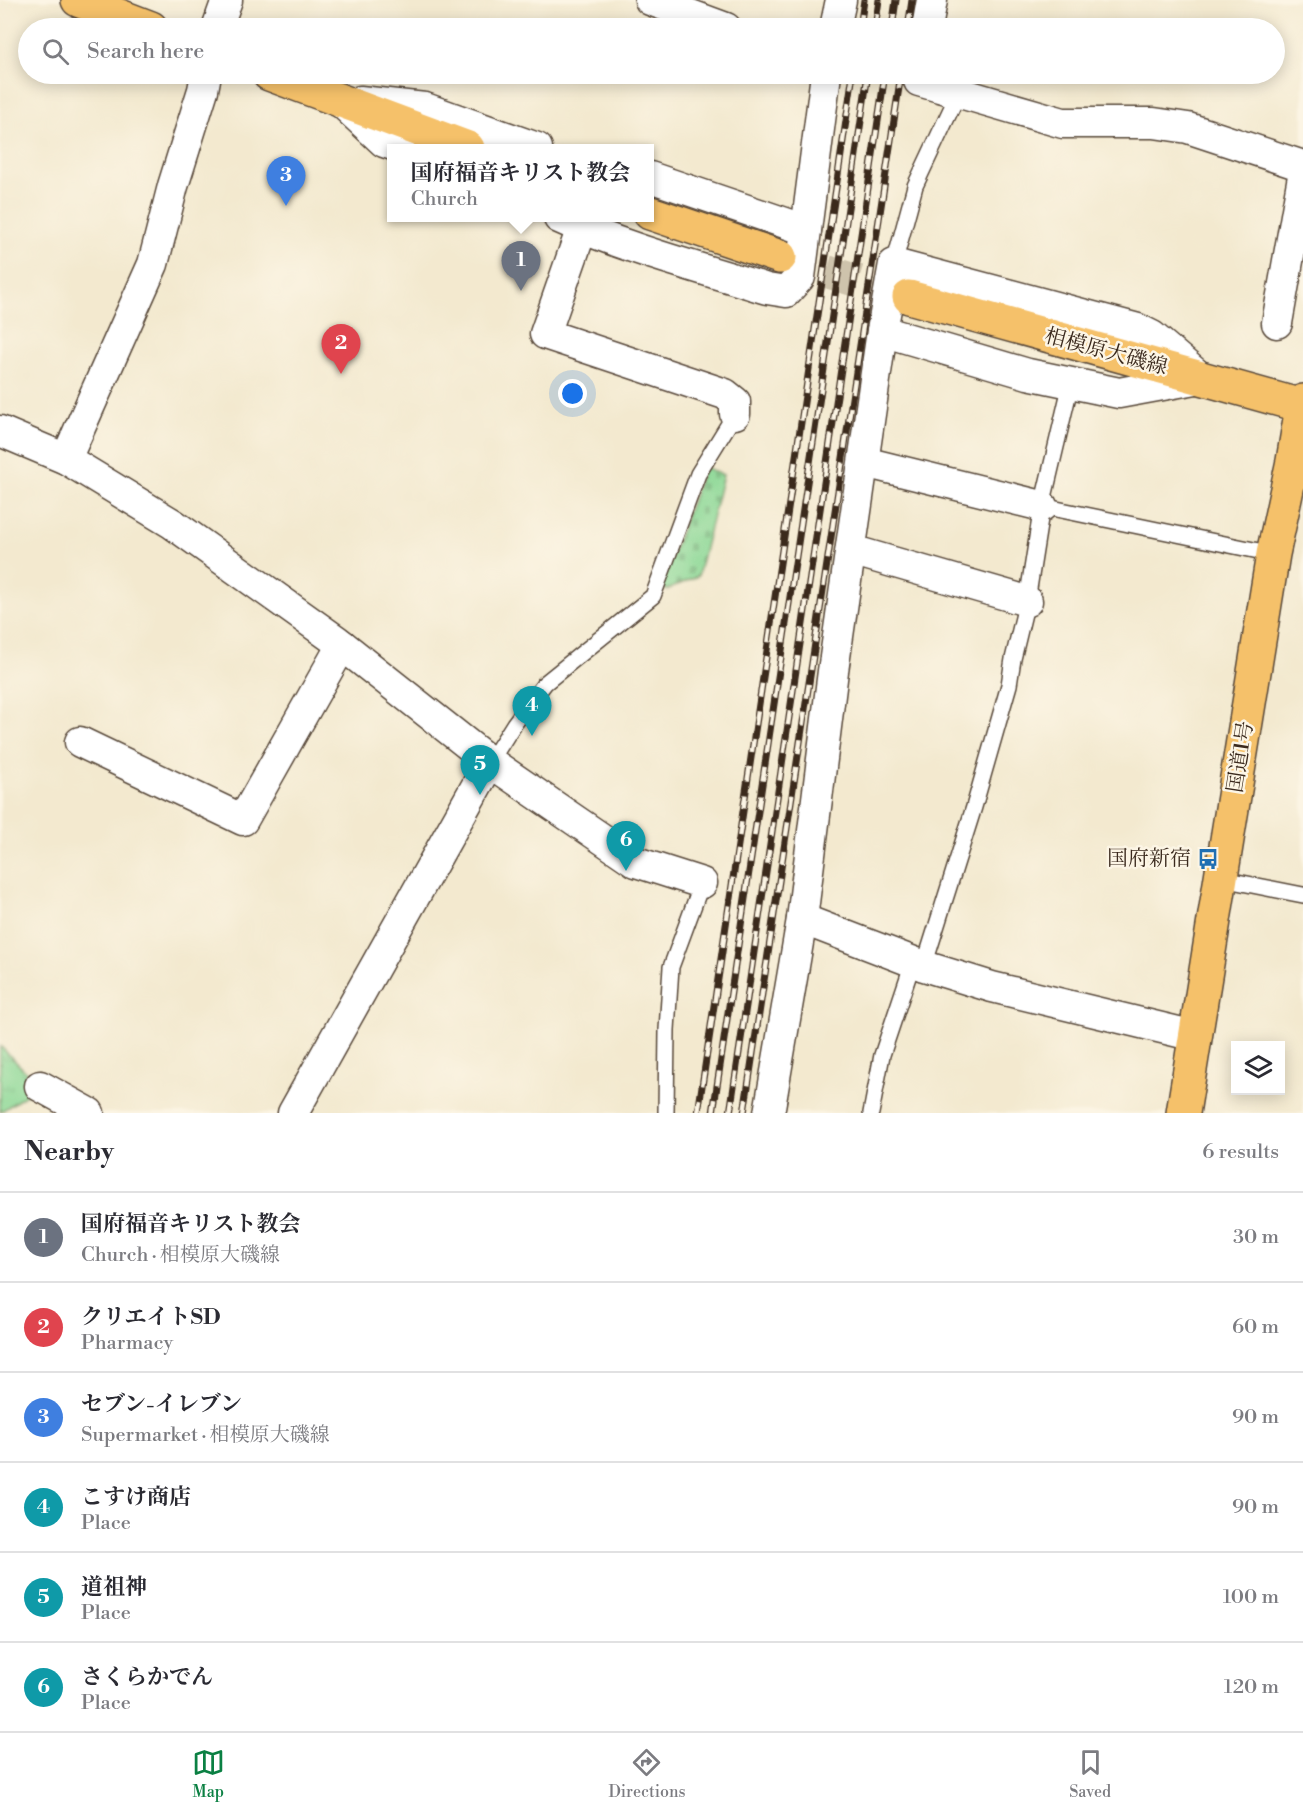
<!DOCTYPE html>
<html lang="en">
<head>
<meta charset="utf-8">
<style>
	body { margin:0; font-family:"Libre Bodoni","Noto Serif JP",serif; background:#f7f7f7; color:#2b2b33 }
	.controls { position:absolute; right:18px; bottom:18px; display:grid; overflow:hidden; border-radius:0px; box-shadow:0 3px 15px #0003 }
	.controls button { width:54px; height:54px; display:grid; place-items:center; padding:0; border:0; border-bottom:2px solid #e1e1e2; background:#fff; color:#2b2b33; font:30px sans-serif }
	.you { position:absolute; left:573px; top:394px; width:21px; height:21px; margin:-15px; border:4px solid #fff; border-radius:50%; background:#1a73e8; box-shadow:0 0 0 9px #1a73e833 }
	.badge { display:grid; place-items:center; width:39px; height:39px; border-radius:50%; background:#0b8043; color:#fff; font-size:20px; font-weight:700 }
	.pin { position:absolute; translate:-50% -50px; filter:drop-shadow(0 2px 3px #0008) }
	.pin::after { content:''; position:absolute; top:32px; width:21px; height:18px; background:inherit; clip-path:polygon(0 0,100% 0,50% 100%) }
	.popup { position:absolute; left:387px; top:144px; width:267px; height:78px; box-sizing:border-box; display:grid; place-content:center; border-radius:0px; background:#fff; filter:drop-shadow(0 2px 4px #0005); font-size:20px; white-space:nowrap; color:#7c7c81 }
	.popup b { font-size:22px; color:#2b2b33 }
	.popup::after { content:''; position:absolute; left:50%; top:100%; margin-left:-12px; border:12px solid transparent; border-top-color:#fff }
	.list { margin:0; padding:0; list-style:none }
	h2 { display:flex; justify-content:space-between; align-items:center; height:78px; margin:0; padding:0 24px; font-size:26px }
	h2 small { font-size:20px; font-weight:400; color:#7c7c81 }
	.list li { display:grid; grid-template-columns:39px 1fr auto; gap:18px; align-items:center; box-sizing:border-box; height:90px; padding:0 24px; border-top:2px solid #e1e1e2 }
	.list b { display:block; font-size:22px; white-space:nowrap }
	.list p { margin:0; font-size:20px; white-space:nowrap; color:#7c7c81 }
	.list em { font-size:20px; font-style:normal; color:#7c7c81 }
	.icon { flex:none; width:33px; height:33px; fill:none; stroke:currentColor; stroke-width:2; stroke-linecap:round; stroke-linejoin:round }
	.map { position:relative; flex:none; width:1303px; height:1113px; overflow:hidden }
	.search { position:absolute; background:#fff; box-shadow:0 3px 15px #0003; left:18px; right:18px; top:18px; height:66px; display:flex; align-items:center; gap:15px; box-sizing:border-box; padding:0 21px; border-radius:33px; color:#7c7c81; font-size:22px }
	.sheet { height:618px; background:#fff }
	nav { display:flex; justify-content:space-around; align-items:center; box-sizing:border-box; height:84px; border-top:2px solid #e1e1e2; background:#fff; font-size:16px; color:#7c7c81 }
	nav a { display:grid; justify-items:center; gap:3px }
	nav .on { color:#0b8043 }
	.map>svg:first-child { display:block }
	.cemetery { fill:url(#cemetery-stones); stroke:#64815a; stroke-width:1.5 }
	.park { fill:url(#park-tufts); stroke:#64815a; stroke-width:1.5 }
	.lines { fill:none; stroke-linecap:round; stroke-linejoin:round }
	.primary-tunnel { stroke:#cec3ac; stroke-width:33; stroke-dasharray:33 16; stroke-linecap:butt }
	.service-casing { stroke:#574739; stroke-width:18 }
	.minor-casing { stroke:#574739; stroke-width:33 }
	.primary-casing { stroke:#574739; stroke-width:36 }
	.trunk-casing { stroke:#574739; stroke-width:36 }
	.service { stroke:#fff; stroke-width:15 }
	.minor { stroke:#fff; stroke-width:30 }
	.primary { stroke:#f5c16b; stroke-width:33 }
	.trunk { stroke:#f5c16b; stroke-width:33 }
	.rail-casing { stroke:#3b2a1e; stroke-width:7 }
	.rail { stroke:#fcf5e5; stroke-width:4.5; stroke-dasharray:14; stroke-linecap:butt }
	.labels { text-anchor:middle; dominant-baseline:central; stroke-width:5; stroke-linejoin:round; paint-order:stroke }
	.street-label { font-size:21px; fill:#3b2a1e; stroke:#fcf5e5 }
	.poi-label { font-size:21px; fill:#3b2a1e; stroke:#fcf5e5; text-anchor:end }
</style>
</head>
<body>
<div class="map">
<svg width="1303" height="1113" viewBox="0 0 1303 1113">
	<defs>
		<pattern id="cemetery-stones" width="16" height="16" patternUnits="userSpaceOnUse" patternTransform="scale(1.5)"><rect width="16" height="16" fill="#8cd896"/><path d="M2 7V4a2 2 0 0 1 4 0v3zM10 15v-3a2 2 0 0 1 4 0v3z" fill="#7aba81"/></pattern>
		<pattern id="park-tufts" width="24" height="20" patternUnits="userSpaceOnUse" patternTransform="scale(1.5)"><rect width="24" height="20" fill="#8cd896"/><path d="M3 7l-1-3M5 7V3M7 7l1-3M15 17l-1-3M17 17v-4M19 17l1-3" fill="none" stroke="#7aba81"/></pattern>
	</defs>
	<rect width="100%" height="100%" fill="#fcf5e5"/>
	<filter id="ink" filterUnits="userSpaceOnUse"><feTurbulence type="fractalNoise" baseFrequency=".0167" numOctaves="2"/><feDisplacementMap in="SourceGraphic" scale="12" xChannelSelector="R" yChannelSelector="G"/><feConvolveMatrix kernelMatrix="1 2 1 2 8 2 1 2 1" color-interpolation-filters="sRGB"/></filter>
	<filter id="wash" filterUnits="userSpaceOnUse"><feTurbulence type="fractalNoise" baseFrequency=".008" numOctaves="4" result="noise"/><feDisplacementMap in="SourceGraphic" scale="24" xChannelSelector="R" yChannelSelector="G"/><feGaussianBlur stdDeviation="1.35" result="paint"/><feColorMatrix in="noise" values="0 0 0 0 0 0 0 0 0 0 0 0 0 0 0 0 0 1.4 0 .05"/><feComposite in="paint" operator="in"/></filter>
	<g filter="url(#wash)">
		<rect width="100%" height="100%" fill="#f3e9cf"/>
		<polygon class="cemetery" points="704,467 723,475 698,576 667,590 660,588"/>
		<polygon class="park" points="0,1046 40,1086 0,1112"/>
	</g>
	<g filter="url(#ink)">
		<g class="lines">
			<polyline class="primary-tunnel" points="780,257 909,297"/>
			<defs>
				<g id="service">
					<polyline points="894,264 915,186 959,92"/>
					<polyline points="1042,506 1273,554"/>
					<polyline points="490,762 514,724 545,683 653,596 698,474 735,414"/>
					<polyline points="1222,879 1303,895"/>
					<polyline points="924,966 974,807 1009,685 1013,659 1027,601 1042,506 1071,383"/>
					<polyline points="666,1113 667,1030 671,967 702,883"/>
					<polyline points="871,1113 882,1055 913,962"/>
				</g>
				<g id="minor">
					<polyline points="650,0 726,28"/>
					<polyline points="217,28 227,0"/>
					<polyline points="835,28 841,0"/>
					<polyline points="927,28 932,0"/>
					<polyline points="920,74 919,81 1063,123 1154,123 1188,128 1303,166"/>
					<polyline points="360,101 425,108 537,148"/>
					<polyline points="341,102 384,142 402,148"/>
					<polyline points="650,177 806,230"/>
					<path d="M559 218C626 249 697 267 767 289L786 292 800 277 826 74"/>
					<polyline points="582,228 545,334 725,394 735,402 735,414"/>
					<polyline points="1277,323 1303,176"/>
					<polyline points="882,331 1028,374 1119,393 1201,378"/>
					<polyline points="0,431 66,459 173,524 337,641 490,762 636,862 702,883"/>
					<polyline points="66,459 153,264 173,186 203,90 206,74"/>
					<polyline points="864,462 1042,506"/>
					<polyline points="851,550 1027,601"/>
					<polyline points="80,742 243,820 342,645"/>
					<polyline points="802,919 924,966 992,987 1195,1036"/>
					<polyline points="40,1086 89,1113"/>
					<polyline points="293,1113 490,762"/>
					<polyline points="769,1113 802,919 833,671 882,331 894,264 1138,329 1152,336 1201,378"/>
				</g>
				<g id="primary">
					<polyline points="78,0 151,28"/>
					<polyline points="269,74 468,148"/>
					<polyline points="650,213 780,257"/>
					<polyline points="909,297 1302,406"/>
				</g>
				<polyline id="trunk" points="1183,1113 1273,554 1293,461 1303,401"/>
			</defs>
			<use href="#service" class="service-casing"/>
			<use href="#minor" class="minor-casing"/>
			<use href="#primary" class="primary-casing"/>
			<use href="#trunk" class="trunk-casing"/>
			<use href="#service" class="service"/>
			<use href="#minor" class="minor"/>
			<use href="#primary" class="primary"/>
			<use href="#trunk" class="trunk"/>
			<defs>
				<g id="rail">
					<polyline points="860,28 864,0"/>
					<polyline points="875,28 879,0"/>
					<polyline points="892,28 896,0"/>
					<polyline points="908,28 912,0"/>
					<polyline points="698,1113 853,74"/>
					<polyline points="713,1113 868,74"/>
					<polyline points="730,1113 885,74"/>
					<polyline points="744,1113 901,74"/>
				</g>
			</defs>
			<use href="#rail" class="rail-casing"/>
			<use href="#rail" class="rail"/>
		</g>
	</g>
	<defs>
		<symbol id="bus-bare" viewBox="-9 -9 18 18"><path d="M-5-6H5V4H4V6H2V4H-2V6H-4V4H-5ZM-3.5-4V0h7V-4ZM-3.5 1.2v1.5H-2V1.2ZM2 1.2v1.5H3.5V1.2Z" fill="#1f6fb2" stroke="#fcf5e5" stroke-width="2.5" paint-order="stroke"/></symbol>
	</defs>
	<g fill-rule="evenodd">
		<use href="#bus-bare" x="1193" y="844" width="30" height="30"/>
	</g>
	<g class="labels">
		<g class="street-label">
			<text transform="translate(1106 352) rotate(15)">相模原大磯線</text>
			<text transform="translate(1241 757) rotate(-81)">国道1号</text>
		</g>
		<g class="poi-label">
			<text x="1191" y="859">国府新宿</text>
		</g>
	</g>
</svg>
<div class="controls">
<button><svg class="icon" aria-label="layers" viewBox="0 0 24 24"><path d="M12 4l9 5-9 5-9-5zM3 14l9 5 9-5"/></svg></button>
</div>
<div class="you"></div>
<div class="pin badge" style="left:521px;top:291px;background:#6b7280">1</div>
<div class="popup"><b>国府福音キリスト教会</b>Church</div>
<div class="pin badge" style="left:341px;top:374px;background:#e0444e">2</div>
<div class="pin badge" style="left:286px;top:206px;background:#3f7fe0">3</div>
<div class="pin badge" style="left:532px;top:736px;background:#0f9aa8">4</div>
<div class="pin badge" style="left:480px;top:795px;background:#0f9aa8">5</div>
<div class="pin badge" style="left:626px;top:871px;background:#0f9aa8">6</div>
<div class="search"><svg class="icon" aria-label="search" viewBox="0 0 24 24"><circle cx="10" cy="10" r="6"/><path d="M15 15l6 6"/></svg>Search here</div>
</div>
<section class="sheet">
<h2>Nearby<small>6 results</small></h2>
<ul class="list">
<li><span class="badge" style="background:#6b7280">1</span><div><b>国府福音キリスト教会</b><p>Church · 相模原大磯線</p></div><em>30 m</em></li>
<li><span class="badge" style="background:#e0444e">2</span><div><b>クリエイトSD</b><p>Pharmacy</p></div><em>60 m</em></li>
<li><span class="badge" style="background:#3f7fe0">3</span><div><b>セブン-イレブン</b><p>Supermarket · 相模原大磯線</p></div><em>90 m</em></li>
<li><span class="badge" style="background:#0f9aa8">4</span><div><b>こすけ商店</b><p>Place</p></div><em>90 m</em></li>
<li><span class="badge" style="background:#0f9aa8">5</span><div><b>道祖神</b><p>Place</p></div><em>100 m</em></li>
<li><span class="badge" style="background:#0f9aa8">6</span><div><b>さくらかでん</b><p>Place</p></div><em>120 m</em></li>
</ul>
</section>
<nav>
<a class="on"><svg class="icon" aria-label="map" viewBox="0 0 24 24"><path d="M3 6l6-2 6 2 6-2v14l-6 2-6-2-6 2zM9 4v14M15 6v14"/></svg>Map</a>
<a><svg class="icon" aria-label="directions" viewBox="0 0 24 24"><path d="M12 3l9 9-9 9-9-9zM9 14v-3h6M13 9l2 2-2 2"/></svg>Directions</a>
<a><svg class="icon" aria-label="saved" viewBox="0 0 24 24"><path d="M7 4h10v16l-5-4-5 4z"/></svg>Saved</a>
</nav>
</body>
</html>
